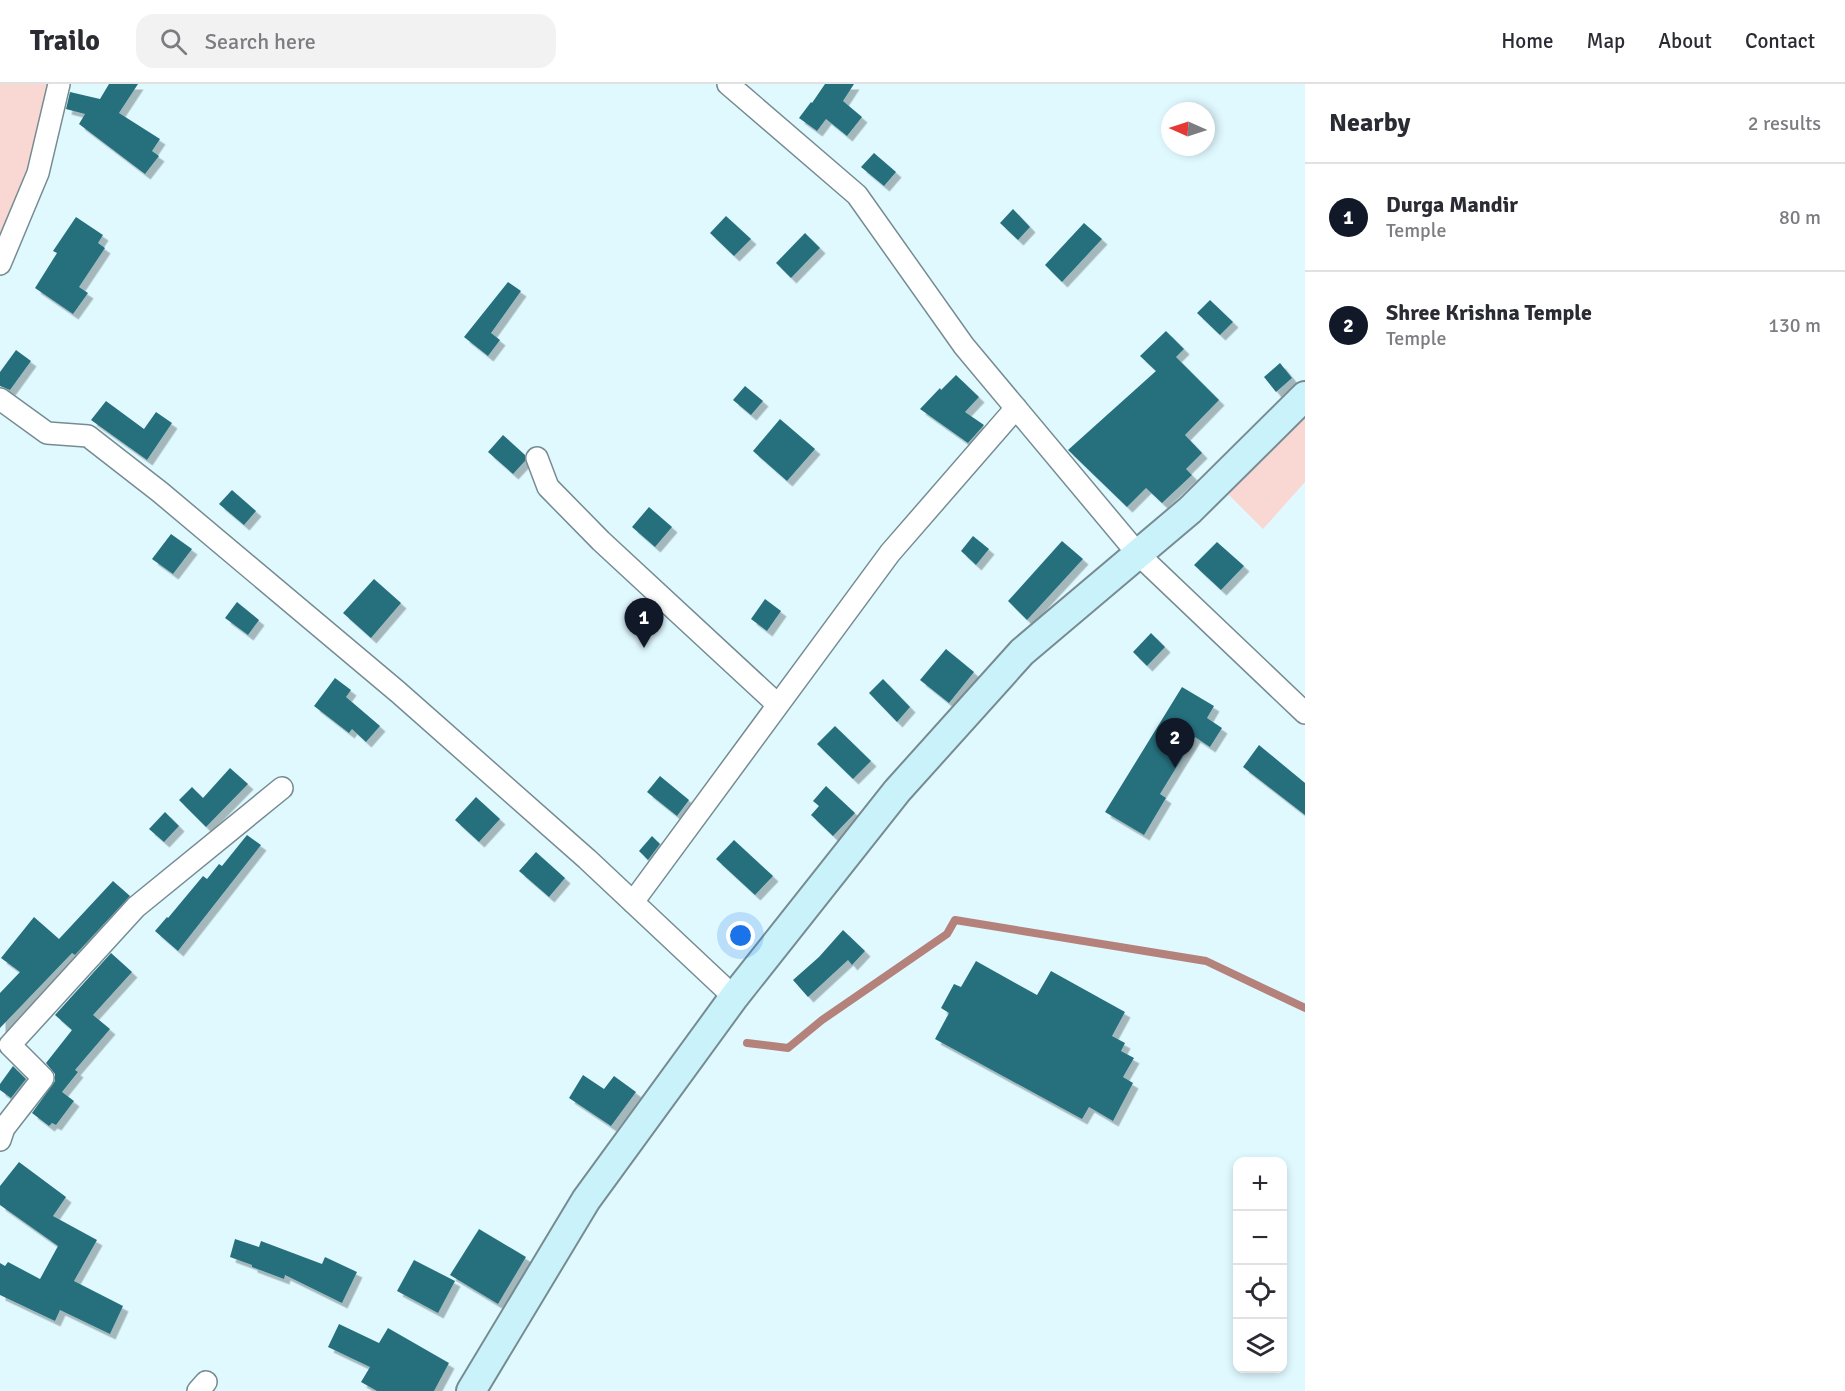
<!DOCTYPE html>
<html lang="en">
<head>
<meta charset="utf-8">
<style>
	body { margin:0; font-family:Signika,sans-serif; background:#f2f2f3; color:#2b2b33 }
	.controls { position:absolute; right:18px; bottom:18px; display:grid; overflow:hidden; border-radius:12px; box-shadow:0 3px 9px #0003 }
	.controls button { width:54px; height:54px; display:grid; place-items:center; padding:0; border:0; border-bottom:2px solid #e1e1e2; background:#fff; color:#2b2b33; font:30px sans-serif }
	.compass { position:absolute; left:1161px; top:18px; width:54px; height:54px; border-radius:50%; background:#fff; box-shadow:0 3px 9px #0003; rotate:273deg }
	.you { position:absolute; left:741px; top:852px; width:21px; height:21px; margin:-15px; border:4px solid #fff; border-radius:50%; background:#1a73e8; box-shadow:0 0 0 9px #1a73e833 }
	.badge { display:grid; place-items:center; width:39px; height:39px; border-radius:50%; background:#111827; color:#fff; font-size:20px; font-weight:700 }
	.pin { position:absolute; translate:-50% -50px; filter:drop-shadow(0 2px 3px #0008) }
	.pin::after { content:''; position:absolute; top:32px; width:21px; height:18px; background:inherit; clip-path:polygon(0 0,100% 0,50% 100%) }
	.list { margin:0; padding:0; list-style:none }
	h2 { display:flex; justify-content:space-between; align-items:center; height:78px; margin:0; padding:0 24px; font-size:26px }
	h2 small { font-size:20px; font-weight:400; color:#7c7c81 }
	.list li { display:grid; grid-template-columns:39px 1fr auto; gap:18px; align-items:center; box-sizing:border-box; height:108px; padding:0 24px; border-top:2px solid #e1e1e2 }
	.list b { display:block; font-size:22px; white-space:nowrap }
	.list p { margin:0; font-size:20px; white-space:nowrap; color:#7c7c81 }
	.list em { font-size:20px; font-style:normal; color:#7c7c81 }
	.icon { flex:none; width:33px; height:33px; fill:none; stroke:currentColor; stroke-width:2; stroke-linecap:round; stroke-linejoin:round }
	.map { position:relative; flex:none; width:1305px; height:1307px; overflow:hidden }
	header { display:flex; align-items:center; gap:36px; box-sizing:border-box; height:84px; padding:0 30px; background:#fff; border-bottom:2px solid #e1e1e2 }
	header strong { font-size:28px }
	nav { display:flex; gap:33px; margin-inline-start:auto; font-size:21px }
	.search { width:420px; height:54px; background:#f2f2f3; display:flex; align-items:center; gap:15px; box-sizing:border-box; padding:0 21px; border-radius:18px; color:#7c7c81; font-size:22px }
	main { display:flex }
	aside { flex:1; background:#fff }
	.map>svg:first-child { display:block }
	.green { fill:#f9d7d2 }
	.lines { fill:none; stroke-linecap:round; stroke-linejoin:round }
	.stream { stroke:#b4827b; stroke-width:8 }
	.building { fill:#28707e; filter:url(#shadow) }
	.minor-casing { stroke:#768c92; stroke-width:24 }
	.secondary-casing { stroke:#768c92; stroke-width:32 }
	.minor { stroke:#fff; stroke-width:21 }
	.secondary { stroke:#caf2fa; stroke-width:28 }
</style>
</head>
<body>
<header>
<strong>Trailo</strong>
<div class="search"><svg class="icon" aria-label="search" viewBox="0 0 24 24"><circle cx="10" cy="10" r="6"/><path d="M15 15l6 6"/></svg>Search here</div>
<nav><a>Home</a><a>Map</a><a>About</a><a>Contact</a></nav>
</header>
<main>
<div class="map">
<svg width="1305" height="1307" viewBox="0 0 1305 1307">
	<defs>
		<filter id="shadow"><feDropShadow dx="5.5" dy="5.5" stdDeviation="0" flood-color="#0004"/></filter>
	</defs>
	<rect width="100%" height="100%" fill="#e0f9ff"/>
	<g class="green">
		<polygon points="0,0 59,0 0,180"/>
		<polygon points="1305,312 1305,398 1263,445 1217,399"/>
	</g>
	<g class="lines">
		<polyline class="stream" points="747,959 788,964 822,936 947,850 955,836 1206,877 1305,924"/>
	</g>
	<g class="building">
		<polygon points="109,0 138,0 119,29 160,55 152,67 159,72 145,90 79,40 85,30 66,25 70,8 100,15"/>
		<polygon points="825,0 854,0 843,17 862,33 847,52 826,35 817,47 799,34 811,18 812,19"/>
		<polygon points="874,69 896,88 884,102 861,83"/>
		<polygon points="1013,125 1030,143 1018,156 1000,139"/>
		<polygon points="726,132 751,155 734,172 710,149"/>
		<polygon points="76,133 103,151 98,159 105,164 79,203 88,209 73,230 35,204 57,169 53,167"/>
		<polygon points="1084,139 1102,155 1062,198 1045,181"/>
		<polygon points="805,149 820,164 791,194 776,179"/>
		<polygon points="508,198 521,207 491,249 500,256 488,272 464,253"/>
		<polygon points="1210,216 1233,238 1220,251 1197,229"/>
		<polygon points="1166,247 1184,265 1176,273 1219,316 1185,351 1202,369 1186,385 1192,391 1162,419 1146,404 1127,423 1068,366 1156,287 1140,272"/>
		<polygon points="16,266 31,277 10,306 0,302 0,288"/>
		<polygon points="1280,279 1292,294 1276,308 1264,293"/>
		<polygon points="956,291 979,313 965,328 984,341 968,359 920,325 940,304 941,306"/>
		<polygon points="745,302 763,317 751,331 733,316"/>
		<polygon points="106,317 144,345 156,328 172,339 147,376 91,336"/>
		<polygon points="780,335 815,365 787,397 753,367"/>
		<polygon points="503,351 525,371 525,377 513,390 488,368"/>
		<polygon points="232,406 256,427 244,441 219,420"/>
		<polygon points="649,423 672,443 655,463 632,443"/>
		<polygon points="171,450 192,465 173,490 152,475"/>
		<polygon points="973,452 989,465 976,481 961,467"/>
		<polygon points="1062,457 1083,475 1027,536 1008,517"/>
		<polygon points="1217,458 1244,482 1221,506 1194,481"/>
		<polygon points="374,495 401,519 371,554 343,529"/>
		<polygon points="765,515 781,527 767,547 751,535"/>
		<polygon points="237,518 259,536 248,551 225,534"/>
		<polygon points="1151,549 1165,563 1147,582 1133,568"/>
		<polygon points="946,565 974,588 949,619 920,596"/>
		<polygon points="335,594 351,606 346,613 380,642 366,658 352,645 349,649 314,622"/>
		<polygon points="883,595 910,623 897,638 869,609"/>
		<polygon points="1182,603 1214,622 1207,634 1222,644 1210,663 1195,653 1160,710 1166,714 1144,751 1105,728"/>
		<polygon points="835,642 871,677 853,695 817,660"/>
		<polygon points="1259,661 1305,699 1305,731 1243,683"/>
		<polygon points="230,684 248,700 206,743 179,716 192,703 203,714"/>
		<polygon points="660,692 689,716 677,732 647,708"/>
		<polygon points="826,702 855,729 833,752 811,731 819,722 813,717"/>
		<polygon points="476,713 500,735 479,758 455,736"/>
		<polygon points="165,728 179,742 164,758 149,745"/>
		<polygon points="247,751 261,761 178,867 155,847 167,833 168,834 203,792 207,795 219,780 222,782"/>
		<polygon points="652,752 660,760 648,776 639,767"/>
		<polygon points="734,756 773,792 755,811 716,775"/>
		<polygon points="536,768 565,794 549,813 519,787"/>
		<polygon points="113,797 130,812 75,871 72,869 0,944 0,909 20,888 1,874 34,833 59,855"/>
		<polygon points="843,846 865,867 852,881 848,876 808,913 793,896 819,873"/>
		<polygon points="111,869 132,888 93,931 110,945 75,986 78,988 62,1008 74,1017 56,1041 52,1039 49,1042 32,1029 55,997 55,990 46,979 72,946 55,931"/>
		<polygon points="976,877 1037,911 1051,887 1125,928 1112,952 1125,959 1121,967 1134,974 1123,993 1133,999 1113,1037 1089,1023 1082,1035 935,955 949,929 941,924 954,900 961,903"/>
		<polygon points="13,982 26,995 11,1014 0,1006 0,1000"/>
		<polygon points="583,991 604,1005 614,992 636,1008 611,1042 569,1014"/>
		<polygon points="19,1078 66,1113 53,1132 97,1156 74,1197 123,1222 110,1250 60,1226 55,1237 0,1211 0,1179 5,1182 8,1178 40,1195 58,1162 0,1121 0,1102"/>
		<polygon points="479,1145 526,1173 498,1220 450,1191"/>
		<polygon points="235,1155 259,1163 261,1157 322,1180 325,1173 357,1188 342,1219 285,1191 284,1195 252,1183 252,1181 230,1173"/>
		<polygon points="414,1176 455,1197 438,1229 397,1207"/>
		<polygon points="339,1240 379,1259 388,1244 449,1279 434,1307 377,1307 361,1298 370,1283 328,1263"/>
	</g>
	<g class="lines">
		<defs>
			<g id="minor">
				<polyline points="728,0 857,111 964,262 1138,470 1305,629"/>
				<polyline points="0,180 38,89 59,0"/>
				<polyline points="0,315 47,349 88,352 160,408 398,608 587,775 734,913"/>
				<polyline points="537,374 548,403 601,457 777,620"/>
				<polyline points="633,818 890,469 1016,324"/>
				<polyline points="0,1056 4,1044 43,994 10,961 136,823 282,704"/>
				<polyline points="198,1307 206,1298"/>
			</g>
			<polyline id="secondary" points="471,1307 586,1116 734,913 897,707 1022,568 1190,426 1305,312"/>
		</defs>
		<use href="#minor" class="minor-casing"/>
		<use href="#secondary" class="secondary-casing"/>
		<use href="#minor" class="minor"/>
		<use href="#secondary" class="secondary"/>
	</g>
</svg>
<div class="controls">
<button>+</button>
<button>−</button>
<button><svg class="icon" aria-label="locate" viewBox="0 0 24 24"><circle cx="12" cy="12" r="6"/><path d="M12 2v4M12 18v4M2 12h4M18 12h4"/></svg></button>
<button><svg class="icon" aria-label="layers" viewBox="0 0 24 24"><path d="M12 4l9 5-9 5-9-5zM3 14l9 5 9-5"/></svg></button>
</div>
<svg class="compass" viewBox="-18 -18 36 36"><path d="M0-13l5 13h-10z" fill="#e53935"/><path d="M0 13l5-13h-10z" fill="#7c7c81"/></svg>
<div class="you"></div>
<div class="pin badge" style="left:644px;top:564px">1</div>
<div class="pin badge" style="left:1175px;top:684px">2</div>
</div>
<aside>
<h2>Nearby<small>2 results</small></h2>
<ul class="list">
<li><span class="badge">1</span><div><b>Durga Mandir</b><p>Temple</p></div><em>80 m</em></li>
<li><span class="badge">2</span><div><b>Shree Krishna Temple</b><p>Temple</p></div><em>130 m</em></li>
</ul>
</aside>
</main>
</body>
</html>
